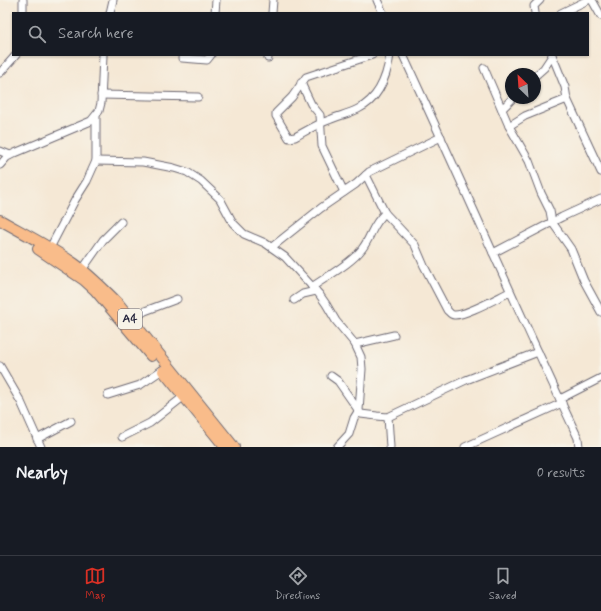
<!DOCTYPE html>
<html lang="en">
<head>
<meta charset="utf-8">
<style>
	body { margin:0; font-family:Mynerve,sans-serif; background:#20242c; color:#f1f3f6 }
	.compass { position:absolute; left:505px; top:68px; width:36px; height:36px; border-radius:50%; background:#171b24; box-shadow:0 1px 3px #0004; rotate:335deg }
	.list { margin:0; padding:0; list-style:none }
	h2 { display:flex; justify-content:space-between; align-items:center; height:52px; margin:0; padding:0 16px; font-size:17px }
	h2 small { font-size:13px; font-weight:400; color:#9ea1a6 }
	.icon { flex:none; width:22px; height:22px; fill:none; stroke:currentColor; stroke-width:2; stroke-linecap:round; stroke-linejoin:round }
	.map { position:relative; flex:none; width:601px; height:447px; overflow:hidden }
	.search { position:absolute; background:#171b24; box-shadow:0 1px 3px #0004; left:12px; right:12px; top:12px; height:44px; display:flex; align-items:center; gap:10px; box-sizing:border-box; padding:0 14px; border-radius:0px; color:#9ea1a6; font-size:15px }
	.sheet { height:108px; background:#171b24 }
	nav { display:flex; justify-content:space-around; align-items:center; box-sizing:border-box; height:56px; border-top:1px solid #363941; background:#171b24; font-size:11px; color:#9ea1a6 }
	nav a { display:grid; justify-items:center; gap:2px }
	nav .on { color:#d93025 }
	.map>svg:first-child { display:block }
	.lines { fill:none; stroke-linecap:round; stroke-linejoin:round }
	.minor-casing { stroke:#6c6771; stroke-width:9 }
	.highway-casing { stroke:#6c6771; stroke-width:12 }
	.minor { stroke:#fff; stroke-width:7 }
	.highway { stroke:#f9bc8a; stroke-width:10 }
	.labels { text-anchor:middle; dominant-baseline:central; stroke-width:4; stroke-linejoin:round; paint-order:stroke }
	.shield { fill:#f7f3e8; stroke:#62616f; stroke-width:1 }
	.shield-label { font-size:12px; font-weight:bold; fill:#22223b }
</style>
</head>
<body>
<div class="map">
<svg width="601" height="447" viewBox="0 0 601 447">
	<rect width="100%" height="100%" fill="#f7f3e8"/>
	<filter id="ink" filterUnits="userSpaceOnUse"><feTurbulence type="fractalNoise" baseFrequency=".025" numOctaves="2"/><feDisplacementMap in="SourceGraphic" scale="8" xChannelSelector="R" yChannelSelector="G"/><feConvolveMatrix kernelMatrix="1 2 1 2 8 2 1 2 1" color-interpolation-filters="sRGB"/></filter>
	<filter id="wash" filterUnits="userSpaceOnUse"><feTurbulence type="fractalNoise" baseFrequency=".012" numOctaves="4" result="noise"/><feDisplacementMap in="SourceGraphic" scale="16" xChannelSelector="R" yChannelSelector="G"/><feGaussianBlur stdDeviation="0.9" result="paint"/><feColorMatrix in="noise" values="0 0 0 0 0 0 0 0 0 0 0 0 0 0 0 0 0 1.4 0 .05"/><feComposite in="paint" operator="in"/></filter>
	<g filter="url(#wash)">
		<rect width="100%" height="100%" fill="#f5e8d5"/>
	</g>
	<g filter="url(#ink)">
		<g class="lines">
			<defs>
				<g id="minor">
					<polyline points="23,0 23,13"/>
					<polyline points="377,0 383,13"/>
					<polyline points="592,0 601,16"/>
					<polyline points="110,13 113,0"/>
					<polyline points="215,13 216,0"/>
					<polyline points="272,13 273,0"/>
					<polyline points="535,13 534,6 540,0"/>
					<polyline points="561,13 588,0"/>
					<path d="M372 55 306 77 292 97 276 113V116L289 138 295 137C306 131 317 124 329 120 338 116 348 114 358 109 379 99 387 76 390 55"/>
					<path d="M403 55C462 182 518 311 578 438L579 447"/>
					<polyline points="552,55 565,87 567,99 601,172"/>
					<polyline points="182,58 207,60 211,55"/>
					<polyline points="268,58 268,55"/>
					<polyline points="484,68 509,126 529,161 541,193 550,211 552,222 571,249 584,281 601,312"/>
					<polyline points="0,73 16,55"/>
					<polyline points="535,76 544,68 552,56"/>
					<polyline points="301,83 311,104 320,115 322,146 344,192"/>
					<polyline points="101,95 198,97"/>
					<polyline points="502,109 513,98"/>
					<polyline points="509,126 525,116 567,99"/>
					<polyline points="0,151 10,155"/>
					<polyline points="96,161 143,162 174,168 187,172 201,181 220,199 233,223 244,234 265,243 285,257 319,294 326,304 336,321 355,344"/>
					<polyline points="0,165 7,157 15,153 91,121 99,111 101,103 103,55"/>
					<path d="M366 175 385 213 415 245 424 266 447 310C449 312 451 315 454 315 465 316 499 297 510 292"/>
					<polyline points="272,247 321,208 356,184 369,172 441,137"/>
					<polyline points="50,248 75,200 87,181 96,161 96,116"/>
					<polyline points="493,253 562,217 601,199"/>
					<polyline points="82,270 103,240 121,222"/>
					<path d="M312 287C326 277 352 263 362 249 372 236 371 226 385 213"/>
					<polyline points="294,300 303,294 316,291"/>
					<polyline points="131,320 145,311 177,299"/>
					<polyline points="0,366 21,402 41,447"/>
					<polyline points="331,376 338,381 361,414 377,416 388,417 466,380 538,352"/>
					<polyline points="108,395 140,385 162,370"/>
					<polyline points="560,399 601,378"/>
					<polyline points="388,417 390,447"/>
					<polyline points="122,437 150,423 183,397"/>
					<polyline points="37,439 71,421"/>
					<polyline points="337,447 349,434 354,418 359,410 362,369 361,357 355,344 394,335"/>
					<polyline points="465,447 562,403"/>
				</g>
				<g id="highway">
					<path d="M0 220C25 234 51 247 75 264 90 275 104 289 118 303L234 447"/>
					<polyline points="38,249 84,280 95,290 151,356"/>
					<polyline points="163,371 225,447"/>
				</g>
			</defs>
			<use href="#minor" class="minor-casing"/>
			<use href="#highway" class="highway-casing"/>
			<use href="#minor" class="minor"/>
			<use href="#highway" class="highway"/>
		</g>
	</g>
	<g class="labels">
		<rect class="shield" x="118" y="309" width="24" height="20" rx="3"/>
		<g class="shield-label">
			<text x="130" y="319">A4</text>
		</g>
	</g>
</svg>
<svg class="compass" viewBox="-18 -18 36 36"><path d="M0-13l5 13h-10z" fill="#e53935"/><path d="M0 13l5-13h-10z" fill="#9ea1a6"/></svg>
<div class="search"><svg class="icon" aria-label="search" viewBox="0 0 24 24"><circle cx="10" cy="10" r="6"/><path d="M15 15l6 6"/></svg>Search here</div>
</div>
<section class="sheet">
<h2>Nearby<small>0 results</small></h2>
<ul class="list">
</ul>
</section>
<nav>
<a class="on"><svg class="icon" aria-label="map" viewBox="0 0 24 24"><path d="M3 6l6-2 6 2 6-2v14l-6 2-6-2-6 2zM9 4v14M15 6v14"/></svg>Map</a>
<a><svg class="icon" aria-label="directions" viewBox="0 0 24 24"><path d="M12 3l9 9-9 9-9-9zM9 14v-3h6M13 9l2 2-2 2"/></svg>Directions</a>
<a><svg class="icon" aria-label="saved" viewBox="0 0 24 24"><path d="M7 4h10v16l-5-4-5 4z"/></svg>Saved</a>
</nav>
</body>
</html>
